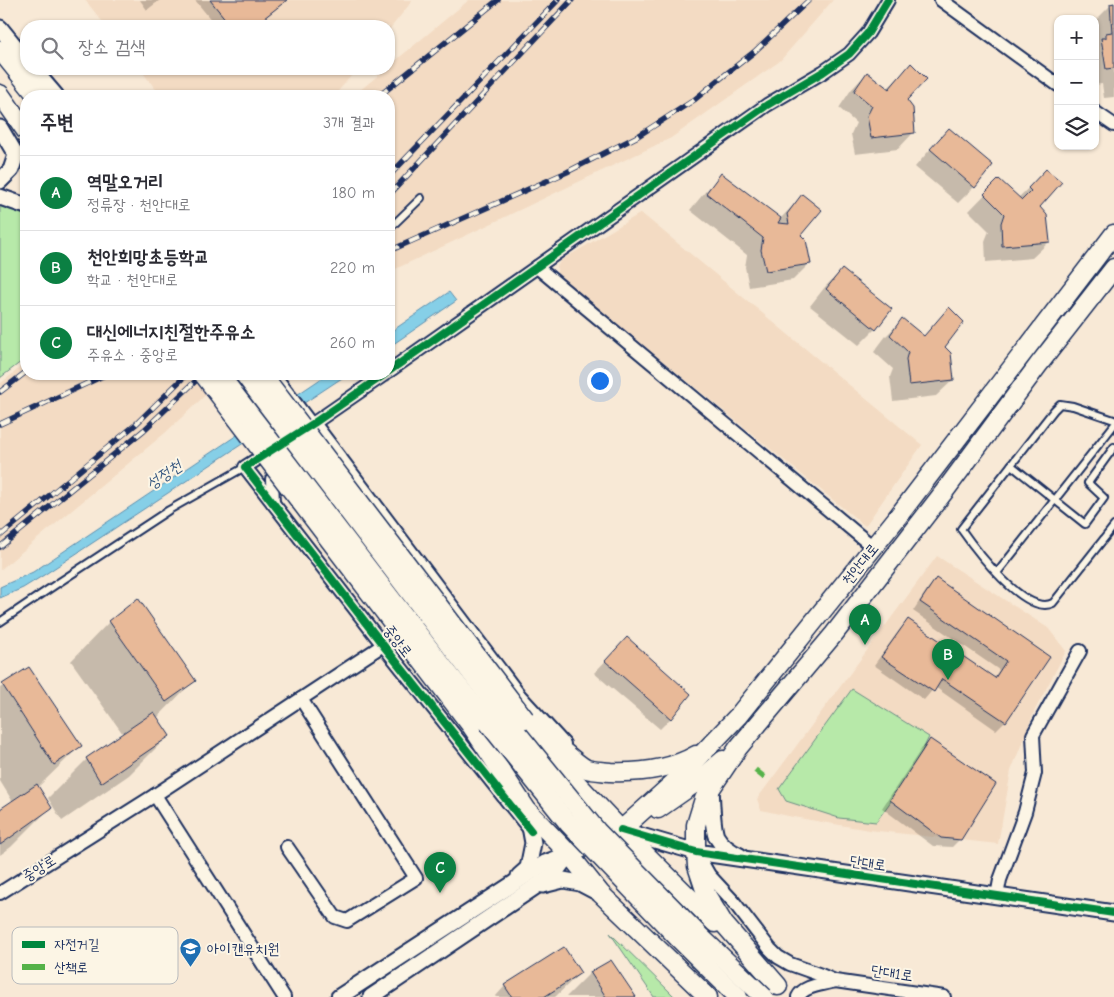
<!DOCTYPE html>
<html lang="ko">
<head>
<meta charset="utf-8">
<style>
	body { margin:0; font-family:"Comic Neue","Poor Story",sans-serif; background:#f7f7f7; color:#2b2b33 }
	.controls { position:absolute; right:15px; top:15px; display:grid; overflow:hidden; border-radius:10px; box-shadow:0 1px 4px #0004 }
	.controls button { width:45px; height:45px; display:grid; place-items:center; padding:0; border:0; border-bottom:1px solid #e1e1e2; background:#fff; color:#2b2b33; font:25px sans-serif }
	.you { position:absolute; left:599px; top:380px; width:18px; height:18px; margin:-12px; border:4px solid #fff; border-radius:50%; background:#1a73e8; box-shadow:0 0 0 8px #1a73e833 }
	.badge { display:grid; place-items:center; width:32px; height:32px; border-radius:50%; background:#0b8043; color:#fff; font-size:16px; font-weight:700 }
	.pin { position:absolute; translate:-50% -41px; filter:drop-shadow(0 1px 2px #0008) }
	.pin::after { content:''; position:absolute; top:26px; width:18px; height:15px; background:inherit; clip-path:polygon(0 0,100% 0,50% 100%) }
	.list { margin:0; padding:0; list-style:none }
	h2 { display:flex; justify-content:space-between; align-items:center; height:65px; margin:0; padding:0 20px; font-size:21px }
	h2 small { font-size:16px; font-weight:400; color:#7c7c81 }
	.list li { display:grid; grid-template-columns:32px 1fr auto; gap:15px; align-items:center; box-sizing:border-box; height:75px; padding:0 20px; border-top:1px solid #e1e1e2 }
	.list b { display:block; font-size:19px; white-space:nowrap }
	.list p { margin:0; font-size:16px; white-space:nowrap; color:#7c7c81 }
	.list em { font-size:16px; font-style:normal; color:#7c7c81 }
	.icon { flex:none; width:28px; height:28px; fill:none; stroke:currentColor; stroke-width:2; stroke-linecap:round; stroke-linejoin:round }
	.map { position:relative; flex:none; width:1114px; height:997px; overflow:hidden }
	.search { position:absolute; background:#fff; box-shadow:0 1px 4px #0004; left:20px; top:20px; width:375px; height:55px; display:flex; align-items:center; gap:12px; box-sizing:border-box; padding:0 18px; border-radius:20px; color:#7c7c81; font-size:19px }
	.panel { position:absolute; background:#fff; box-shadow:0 1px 4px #0004; left:20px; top:90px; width:375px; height:290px; border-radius:20px }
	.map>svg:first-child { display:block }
	.built { fill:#f3dbc3 }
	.green { fill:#b7e9a9; stroke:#698c84 }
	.water { fill:#86cfe7; stroke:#5b8fb0 }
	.shadow { fill:#0003 }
	.building { fill:#e8b998; stroke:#1b2f5e }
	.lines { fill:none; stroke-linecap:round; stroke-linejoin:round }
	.service-casing { stroke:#1b2f5e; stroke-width:10 }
	.minor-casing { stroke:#1b2f5e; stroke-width:16 }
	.tertiary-casing { stroke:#1b2f5e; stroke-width:19 }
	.secondary-casing { stroke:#1b2f5e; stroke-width:21 }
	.service { stroke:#fcf5e5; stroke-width:6 }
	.minor { stroke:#fcf5e5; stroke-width:12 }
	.tertiary { stroke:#fcf5e5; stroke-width:15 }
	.secondary { stroke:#fcf5e5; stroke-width:18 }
	.rail-casing { stroke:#1b2f5e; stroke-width:5.5 }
	.rail { stroke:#fcf5e5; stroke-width:4; stroke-dasharray:11; stroke-linecap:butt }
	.secondary-bridge-casing { stroke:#1b2f5e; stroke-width:21; stroke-linecap:butt }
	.secondary-bridge { stroke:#fcf5e5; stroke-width:18 }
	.quiet { stroke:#55b248; stroke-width:6; stroke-dasharray:12 6; stroke-linecap:butt }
	.cycleway-casing { stroke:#fcf5e5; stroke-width:11 }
	.cycleway { stroke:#00873e; stroke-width:8 }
	.labels { text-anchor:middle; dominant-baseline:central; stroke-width:4; stroke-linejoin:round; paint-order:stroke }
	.street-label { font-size:15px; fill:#1b2f5e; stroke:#fcf5e5 }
	.poi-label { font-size:15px; fill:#1b2f5e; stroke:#fcf5e5; text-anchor:start }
	.water-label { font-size:16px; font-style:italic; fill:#365780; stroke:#fcf5e5 }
	.key { fill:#fcf5e5; stroke:#b8babc; stroke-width:1 }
	.key-label { font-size:14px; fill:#1b2f5e }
</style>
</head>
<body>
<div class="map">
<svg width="1114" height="997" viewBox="0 0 1114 997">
	<rect width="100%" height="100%" fill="#f8e9d6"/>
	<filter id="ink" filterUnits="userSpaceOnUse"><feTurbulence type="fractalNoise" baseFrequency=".02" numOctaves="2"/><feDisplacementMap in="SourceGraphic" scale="10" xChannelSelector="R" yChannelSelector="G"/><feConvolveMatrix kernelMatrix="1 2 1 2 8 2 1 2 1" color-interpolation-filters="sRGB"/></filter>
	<g filter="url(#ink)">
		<g class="built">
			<polygon points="85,0 413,0 389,30 389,26 106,26"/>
			<polygon points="469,0 833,0 780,61 671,138 389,272 389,96 353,96 386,69 389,69 389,66"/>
			<polygon points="140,69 357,69 334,96 161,96"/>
			<polygon points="641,213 922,445 865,526 557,275 557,267 560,261"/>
			<polygon points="26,363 26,374 228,374 165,433 0,570 0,384"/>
			<polygon points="937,556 1048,628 1066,651 1035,710 1011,771 998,844 869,830 793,817 761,810 757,799"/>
		</g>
		<g class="green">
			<polygon points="0,206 22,212 26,217 26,358 0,378"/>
			<polygon points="852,689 929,737 912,772 876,822 839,818 786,801 779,789"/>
			<polygon points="610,933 675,997 654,997"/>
		</g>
		<g class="water">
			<polygon points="449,292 456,301 389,347 389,333"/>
			<polygon points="328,374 348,374 44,575 23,588 0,598 0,587 33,572"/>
		</g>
		<g class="shadow">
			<polygon points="140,0 160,0 147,10"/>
			<polygon points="195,0 287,0 255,26 216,26"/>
			<polygon points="1111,5 1114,5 1114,97 1104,98 1102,84 1095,85 1095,21"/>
			<polygon points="911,65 906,100 914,132 898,149 855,154 851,134 856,123 839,108 851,90 867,73 887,89"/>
			<polygon points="949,129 974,187 958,203 915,167 933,146"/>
			<polygon points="1046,171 1039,207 1049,242 1032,258 986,262 985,241 989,231 969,211 999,180 1018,198"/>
			<polygon points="722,175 780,219 802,196 799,235 810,263 793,280 749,287 745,267 747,255 690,210 705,192"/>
			<polygon points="842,270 875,329 859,345 810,306 825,287"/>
			<polygon points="949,309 943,347 953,380 936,396 893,401 890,377 893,369 874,352 886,336 902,320 923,337"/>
			<polygon points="936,580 1049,657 1005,721 996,730 935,687 924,700 874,665 900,629 909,621 993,679 999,670 913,611 928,588"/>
			<polygon points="110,621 194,680 157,718 168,736 129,775 62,821 48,798 87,759 123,734 71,661"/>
			<polygon points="616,650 671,718 660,729 594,673"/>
			<polygon points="28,669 80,746 38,787 50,808 11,847 0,855 0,810 13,802 0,781 0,688"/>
			<polygon points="930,740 960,839 952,847 933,846 882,808 922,748"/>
			<polygon points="611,961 635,997 566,997 590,973"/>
			<polygon points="580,973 555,997 495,997 505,986"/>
		</g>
		<g class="building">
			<polygon points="210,0 287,0 254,26 231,26"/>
			<polygon points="1114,3 1114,68 1106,69 1101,38 1106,38 1106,33 1112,32 1110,4"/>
			<polygon points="911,63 927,79 907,100 913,108 915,133 871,138 867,116 872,106 854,91 867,72 889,89"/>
			<polygon points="949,128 993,165 975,188 930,149"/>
			<polygon points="1046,169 1062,182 1040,207 1047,215 1050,242 1002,246 1001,223 1004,214 984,194 999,179 1022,200 1031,191 1028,188"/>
			<polygon points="721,173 781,218 778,223 789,224 787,214 802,194 822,210 801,235 806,240 811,264 766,271 761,250 763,238 706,193"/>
			<polygon points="842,269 892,309 876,330 826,289"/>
			<polygon points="949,307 964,322 945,347 951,353 954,380 909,385 906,359 908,352 890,335 902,318 924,336"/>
			<polygon points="936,578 1050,657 1006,722 942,679 934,692 881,657 908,619 995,678 1006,661 920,602"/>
			<polygon points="138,598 196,681 166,702 109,621"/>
			<polygon points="627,637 691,694 671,719 605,661"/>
			<polygon points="29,667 82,746 54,765 2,684"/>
			<polygon points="154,712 170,736 101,783 86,758"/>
			<polygon points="930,739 996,784 961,840 941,838 890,800"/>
			<polygon points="37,784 52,808 0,845 0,809"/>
			<polygon points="564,947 581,973 544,997 512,997 504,985"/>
			<polygon points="611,960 636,997 606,997 590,972"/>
		</g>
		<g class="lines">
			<defs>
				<g id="service">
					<polyline points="389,229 421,198"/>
					<polyline points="277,374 314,423"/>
					<path d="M1114 420 1073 406 1060 404 1054 410 961 529C975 549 1026 617 1053 603L1114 526"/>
					<polyline points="1011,465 1085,524 1104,498 1088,483 1114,447"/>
					<polyline points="997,573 1114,425"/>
					<polyline points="0,622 55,585 169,510 245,467"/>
				</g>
				<g id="minor">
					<polyline points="941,0 1058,85"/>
					<polyline points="1095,112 1114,125"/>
					<polyline points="537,267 873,547"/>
					<polyline points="389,371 767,105 823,72 849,54 868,33 888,0"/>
					<polyline points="385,374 314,423 245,467 383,645 530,830"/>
					<polyline points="293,455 314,423 520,696 564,744"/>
					<polyline points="273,503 272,479 283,466"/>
					<polyline points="155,795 284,997"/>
					<polyline points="287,847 335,917 347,921 416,878 301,699"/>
					<polyline points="701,861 709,875 733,901 770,949 778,957 790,964 821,975 835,981 944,997"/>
					<polyline points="0,893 155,795 383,645"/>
					<polyline points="997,896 1000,880 1025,812 1035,773 1033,735 1080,651"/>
					<path d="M798 997C804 985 823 985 835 981"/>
				</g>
				<g id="tertiary">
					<polyline points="0,28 26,60"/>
					<polyline points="33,69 56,96"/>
					<polyline points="0,128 16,155 11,170 0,181"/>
					<polyline points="0,197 26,206"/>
					<path d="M711 788C712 800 712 825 716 836 721 845 731 852 740 856"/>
					<polyline points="621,830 696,852 1114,913"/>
					<polyline points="519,876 528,868 533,843 527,810"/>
					<polyline points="543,885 563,880 580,883 599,893"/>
					<polyline points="339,997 545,863 569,854"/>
					<polyline points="371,997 554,874 569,854"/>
				</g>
				<g id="secondary">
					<polyline points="0,50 37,96"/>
					<polyline points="0,94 26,131"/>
					<polyline points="525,719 570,776 621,830 715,923"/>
					<polyline points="472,727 527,810 569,854 601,894 708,997"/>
					<path d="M550 740C558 746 579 766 587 769 594 771 603 771 610 772 639 773 670 770 696 755"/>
					<polyline points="658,809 701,779 723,760"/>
					<polyline points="569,854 621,830 680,777 738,716 896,519 1114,234"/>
					<polyline points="778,986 724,924 707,896 697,866 696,852 696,825 704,799 738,748 834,634 947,488 1039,364 1114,268"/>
				</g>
			</defs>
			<use href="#service" class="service-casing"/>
			<use href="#minor" class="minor-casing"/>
			<use href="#tertiary" class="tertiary-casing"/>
			<use href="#secondary" class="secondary-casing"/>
			<use href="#service" class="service"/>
			<use href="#minor" class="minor"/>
			<use href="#tertiary" class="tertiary"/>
			<use href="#secondary" class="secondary"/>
			<defs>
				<g id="rail">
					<polyline points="379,96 498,0"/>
					<polyline points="389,176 558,0"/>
					<polyline points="389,195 572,0"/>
					<polyline points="389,251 567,172 638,136 694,100 721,78 754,52 809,0"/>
					<polyline points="0,392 26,372"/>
					<polyline points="0,424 107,374"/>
					<polyline points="0,536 135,425 187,374"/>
					<polyline points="0,547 144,430 203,374"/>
				</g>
			</defs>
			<use href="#rail" class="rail-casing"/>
			<use href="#rail" class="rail"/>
			<defs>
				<g id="secondary-bridge">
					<polyline points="203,374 472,727"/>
					<polyline points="219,374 449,674 568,823 678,938 738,997"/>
					<polyline points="244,374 506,719 597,831 701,937 764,997"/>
					<polyline points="262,374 525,719"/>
				</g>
			</defs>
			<use href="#secondary-bridge" class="secondary-bridge-casing"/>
			<use href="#secondary-bridge" class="secondary-bridge"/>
			<polyline class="quiet" points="755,770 765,778"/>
			<defs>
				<g id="cycleway">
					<polyline points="389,371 767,105 823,72 849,54 868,33 888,0"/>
					<polyline points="385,374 314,423 245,467 383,645 531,831"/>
					<polyline points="621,830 696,852 1114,913"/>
				</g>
			</defs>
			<use href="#cycleway" class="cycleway-casing"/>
			<use href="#cycleway" class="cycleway"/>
		</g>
	</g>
	<defs>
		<symbol id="school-pin" viewBox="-11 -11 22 30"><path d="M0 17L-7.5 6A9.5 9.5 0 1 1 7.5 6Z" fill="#1f6fb2" stroke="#fcf5e5"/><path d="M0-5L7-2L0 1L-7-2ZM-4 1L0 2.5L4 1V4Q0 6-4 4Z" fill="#fff"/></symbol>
	</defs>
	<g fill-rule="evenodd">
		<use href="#school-pin" x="178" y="936" width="25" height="34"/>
	</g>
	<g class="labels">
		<g class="street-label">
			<text transform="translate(860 564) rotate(-51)">천안대로</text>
			<text transform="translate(398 641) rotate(52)">중앙로</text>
			<text transform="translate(868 863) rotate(8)">단대로</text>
			<text transform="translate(39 868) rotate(-32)">중앙로</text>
			<text transform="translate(892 973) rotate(8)">단대1로</text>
		</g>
		<g class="poi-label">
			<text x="207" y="949">아이캔유치원</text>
		</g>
		<g class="water-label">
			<text transform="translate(164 475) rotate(-34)">성정천</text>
		</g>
	</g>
	<rect x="12" y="927" width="166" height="57" rx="8" class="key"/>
	<rect x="22" y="941" width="23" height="7" fill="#00873e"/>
	<rect x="22" y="964" width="23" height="6" fill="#55b248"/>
	<g class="key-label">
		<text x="54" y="949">자전거길</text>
		<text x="54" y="972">산책로</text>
	</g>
</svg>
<div class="controls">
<button>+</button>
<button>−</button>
<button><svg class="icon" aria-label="layers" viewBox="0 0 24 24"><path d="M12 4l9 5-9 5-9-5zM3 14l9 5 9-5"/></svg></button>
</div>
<div class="you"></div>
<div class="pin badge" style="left:865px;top:645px">A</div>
<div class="pin badge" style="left:948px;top:680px">B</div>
<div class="pin badge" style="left:440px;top:893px">C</div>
<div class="search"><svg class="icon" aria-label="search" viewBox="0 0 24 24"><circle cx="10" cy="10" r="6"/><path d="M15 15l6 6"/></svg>장소 검색</div>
<section class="panel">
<h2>주변<small>3개 결과</small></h2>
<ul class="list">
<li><span class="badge">A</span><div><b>역말오거리</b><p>정류장 · 천안대로</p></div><em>180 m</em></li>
<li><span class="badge">B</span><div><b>천안희망초등학교</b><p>학교 · 천안대로</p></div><em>220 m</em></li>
<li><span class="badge">C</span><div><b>대신에너지친절한주유소</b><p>주유소 · 중앙로</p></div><em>260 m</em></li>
</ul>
</section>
</div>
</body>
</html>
